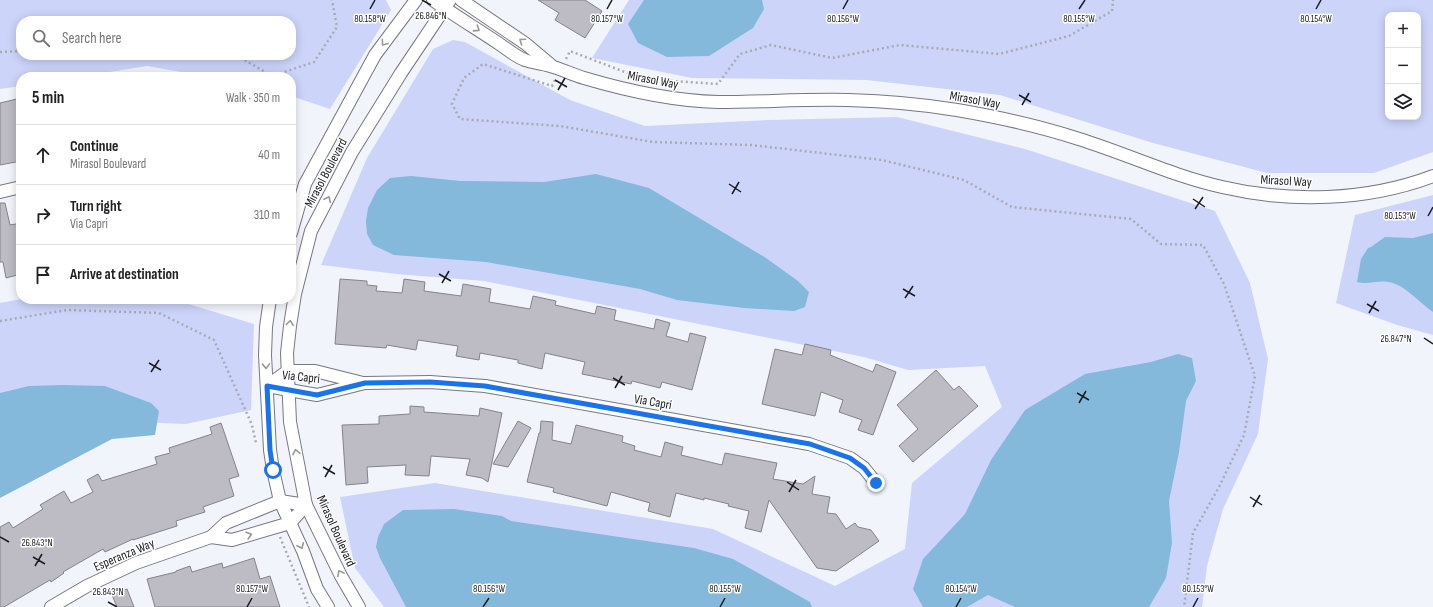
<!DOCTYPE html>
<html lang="en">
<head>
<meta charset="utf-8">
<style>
	body { margin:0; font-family:"Sofia Sans Condensed",sans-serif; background:#f6f6f6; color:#202124 }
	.controls { position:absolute; right:12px; top:12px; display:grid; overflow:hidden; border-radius:8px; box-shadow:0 2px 10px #0003 }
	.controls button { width:36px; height:36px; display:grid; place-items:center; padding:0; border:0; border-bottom:1px solid #e0e0e0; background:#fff; color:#202124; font:20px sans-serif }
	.stop { position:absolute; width:12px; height:12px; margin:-9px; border:3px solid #1a73e8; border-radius:50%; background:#fff }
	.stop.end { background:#1a73e8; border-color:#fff; box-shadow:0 1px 4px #0008 }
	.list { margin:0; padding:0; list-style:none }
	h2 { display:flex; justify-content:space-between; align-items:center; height:52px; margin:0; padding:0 16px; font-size:17px }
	h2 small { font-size:13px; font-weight:400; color:#757577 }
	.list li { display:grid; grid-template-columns:26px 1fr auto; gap:12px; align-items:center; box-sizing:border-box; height:60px; padding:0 16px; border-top:1px solid #e0e0e0 }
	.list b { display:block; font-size:15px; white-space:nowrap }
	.list p { margin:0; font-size:13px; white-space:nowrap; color:#757577 }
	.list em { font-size:13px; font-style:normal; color:#757577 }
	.icon { flex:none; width:22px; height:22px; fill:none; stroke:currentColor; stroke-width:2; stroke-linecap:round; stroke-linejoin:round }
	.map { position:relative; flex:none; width:1433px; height:607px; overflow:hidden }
	.search { position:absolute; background:#fff; box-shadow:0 2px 10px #0003; left:16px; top:16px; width:280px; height:44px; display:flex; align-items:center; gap:10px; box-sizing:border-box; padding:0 14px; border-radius:16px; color:#757577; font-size:15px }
	.panel { position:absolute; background:#fff; box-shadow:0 2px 10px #0003; left:16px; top:72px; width:280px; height:232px; border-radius:16px }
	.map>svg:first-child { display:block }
	.green { fill:#ccd4fa; fill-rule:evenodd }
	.water { fill:#84b9dc }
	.building { fill:#bdbbc3; stroke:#85838a }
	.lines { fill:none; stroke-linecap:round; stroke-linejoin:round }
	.minor-casing { stroke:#76777f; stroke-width:14 }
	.path { stroke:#a9abb1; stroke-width:2.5; stroke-dasharray:2 3; stroke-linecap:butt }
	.minor { stroke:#fff; stroke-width:12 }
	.oneway { stroke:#98989a }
	.route { stroke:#1a73e8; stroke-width:5 }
	.ticks { fill:none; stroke:#1a1b1e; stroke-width:1.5 }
	.labels { text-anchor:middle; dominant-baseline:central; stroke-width:3; stroke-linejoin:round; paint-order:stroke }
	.street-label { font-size:13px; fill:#1a1b1e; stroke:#fff }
	.ticks-label { font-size:10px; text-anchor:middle; fill:#1a1b1e; stroke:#fff; stroke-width:3; stroke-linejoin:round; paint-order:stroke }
</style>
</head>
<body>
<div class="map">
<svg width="1433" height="607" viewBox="0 0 1433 607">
	<rect width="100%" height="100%" fill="#f2f4fc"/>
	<g class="green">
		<path d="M0 0H386L391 10 330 109 291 96V77H210L147 66 79 77H21V86L0 89ZM21 21H291V55H21Z"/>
		<path d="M629 0H1433V152L1374 173H1267L1153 143 1000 95 866 80 692 78 592 58ZM1388 15H1418V117H1388Z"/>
		<polygon points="453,40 465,42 570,100 645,126 769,120 897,117 1025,149 1215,211 1250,283 1268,359 1258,434 1223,509 1207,566 1202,607 384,607 355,568 340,497 435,483 713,529 835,586 905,549 912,483 1002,407 985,366 908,370 864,357 484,281 397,274 321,265 367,158 433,49"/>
		<polygon points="1433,195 1433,335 1397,325 1336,303 1355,215"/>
		<polygon points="21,299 172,299 254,324 251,410 186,424 32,418 0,439 0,303"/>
	</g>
	<g class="water">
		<polygon points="644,0 762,0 764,9 753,28 709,56 667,57 638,43 628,24"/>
		<polygon points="596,174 649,188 766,258 798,281 809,292 805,307 794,311 744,308 677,300 640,289 486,262 394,255 373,245 367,234 366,221 368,208 377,190 390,178 411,176 461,181 544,182"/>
		<path d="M1433 233V312C1421 304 1403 283 1388 282 1377 280 1368 285 1357 282L1361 259 1368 248 1371 247 1385 237 1413 238Z"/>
		<polygon points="1178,354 1192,358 1196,381 1186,401 1179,452 1169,501 1172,543 1166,578 1149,607 1015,607 988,595 967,607 923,607 913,589 923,559 965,514 991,460 1025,410 1085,374 1151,362"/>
		<polygon points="62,385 105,386 151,403 159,411 155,435 112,439 0,498 0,393 29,386"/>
		<polygon points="454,509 502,516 511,521 694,548 733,559 810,602 812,607 406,607 380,558 376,547 378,537 384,524 403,510"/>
	</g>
	<g class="building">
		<polygon points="538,0 585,0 602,11 585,38 555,20 559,13"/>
		<polygon points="21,98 21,161 0,165 0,103"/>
		<polygon points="0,203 5,203 10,225 21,223 21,274 6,278 3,262 0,262"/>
		<polygon points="340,279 367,281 367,285 377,286 376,291 402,293 404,279 425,282 424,291 461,296 463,284 491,289 489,302 530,309 533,296 556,301 555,305 595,314 597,306 616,310 614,320 654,329 656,319 670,323 666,336 688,342 690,333 706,337 692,390 662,382 660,388 632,381 631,384 582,374 585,362 545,353 542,369 518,363 518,360 480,353 479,360 456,356 458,346 418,340 416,350 387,345 386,348 335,344"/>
		<polygon points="805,344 831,350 830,355 873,372 876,364 896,372 873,435 858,430 862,420 839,412 843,400 821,392 815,416 762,404 775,349 802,355"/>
		<polygon points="936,370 954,390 959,386 978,406 913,462 899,446 918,429 897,405"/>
		<polygon points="410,406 424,407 424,412 479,416 480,408 502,413 488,482 482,478 466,475 470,459 431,456 429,476 405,475 406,465 367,467 368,483 346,485 342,425 379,424 379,416 410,414"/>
		<polygon points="518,421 531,428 508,467 493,464"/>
		<polygon points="541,421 553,422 552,440 571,444 576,425 623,436 622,442 635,446 634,450 661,457 665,442 683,447 681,455 722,465 725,453 777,463 773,479 803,484 815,476 812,494 830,497 827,513 836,514 846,529 855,523 858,527 871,530 879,541 836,571 817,568 769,500 761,532 745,528 749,511 728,506 729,504 704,498 704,500 676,493 670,517 648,511 650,503 611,492 607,506 553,492 554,488 527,482 539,433 540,433"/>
		<polygon points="221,423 239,476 229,479 234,496 203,507 205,512 176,521 177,526 133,540 133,539 105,552 103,549 63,572 64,573 51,582 50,580 4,607 0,607 0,527 9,522 13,528 43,509 40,505 64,491 71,503 93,492 87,480 98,474 102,481 157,464 155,457 170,453 169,448 212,434 210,427"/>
		<polygon points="254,558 260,579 270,576 280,607 155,607 147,579 176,572 176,571 190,566 192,572 222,563 223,568"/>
		<polygon points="127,589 134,607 117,607 112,595"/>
	</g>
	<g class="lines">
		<defs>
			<g id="minor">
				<path d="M433 0C454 15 477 29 498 43 507 49 516 57 525 60 533 63 542 63 550 66 562 69 573 75 584 78 628 91 672 101 718 102 761 102 804 99 848 100 884 101 921 104 957 110 998 117 1039 126 1079 139 1127 154 1173 176 1222 187 1290 203 1367 201 1433 176"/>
				<polyline points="461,0 526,44 551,65"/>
				<polyline points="0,192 21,187"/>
				<polyline points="291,233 305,184 375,55 416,0"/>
				<polyline points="270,299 266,327 265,355 270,450 273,470 280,501 303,551 317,589 328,607"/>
				<polyline points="267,386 317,395 365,383 430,382 485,386 809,444 850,458 864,468 876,483"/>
				<polyline points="267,386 288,371 315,371 363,383"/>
				<polyline points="211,537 232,540 290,523 306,505"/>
				<polyline points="51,607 87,586 136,563 211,537 226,523 280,501 306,505"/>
				<polyline points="359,607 341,576 306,505 290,422 287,353 290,326 295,294 311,231 352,152 401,73 450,0"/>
			</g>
		</defs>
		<use href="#minor" class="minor-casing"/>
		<g class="path">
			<polyline points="0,52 21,51"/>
			<polyline points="236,55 272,76 314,62 337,27 332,0"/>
			<polyline points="566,59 570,51 643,79 718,84 740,54 771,45 832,58 900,45 999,54 1069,36 1112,11 1113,0"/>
			<polyline points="555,80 552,86 483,64 464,78 452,104 460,119 560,126 653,142 751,145 882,160 964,180 1012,207 1131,219 1161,244 1203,245 1224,284 1255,376 1244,435 1219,487 1193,533 1184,607"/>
			<polyline points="0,321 67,310 159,313 214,340 252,425 256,443"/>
			<polyline points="280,537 309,607"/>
		</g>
		<use href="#minor" class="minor"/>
	</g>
	<defs><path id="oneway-chevron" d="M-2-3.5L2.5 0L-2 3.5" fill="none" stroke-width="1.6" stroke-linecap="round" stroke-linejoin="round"/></defs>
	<g class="oneway">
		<use href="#oneway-chevron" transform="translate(477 29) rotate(33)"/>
		<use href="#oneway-chevron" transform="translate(522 41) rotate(-145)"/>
		<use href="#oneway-chevron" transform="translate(384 43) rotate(126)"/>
		<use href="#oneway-chevron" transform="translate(328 199) rotate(-63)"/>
		<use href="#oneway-chevron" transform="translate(290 323) rotate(-82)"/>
		<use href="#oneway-chevron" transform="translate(266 366) rotate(88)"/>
		<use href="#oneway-chevron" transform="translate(296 452) rotate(-102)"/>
		<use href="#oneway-chevron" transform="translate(249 535) rotate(-16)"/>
		<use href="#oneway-chevron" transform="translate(301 546) rotate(65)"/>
		<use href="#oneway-chevron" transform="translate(340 573) rotate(-118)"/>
	</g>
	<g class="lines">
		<polyline class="route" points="273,470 270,450 267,386 317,395 365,383 430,382 485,386 810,444 850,458 864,468 876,483"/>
	</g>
	<path class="ticks" d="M422 0 431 5M370 9 375 0M607 9 612 0M843 9 848 0M1079 9 1085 0M1316 9 1321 0M555 80 567 87M558 90 565 78M1019 95 1031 102M1022 105 1029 93M729 184 741 192M732 194 739 182M1193 199 1205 207M1195 209 1203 197M1428 216 1433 207M439 274 451 281M442 283 449 271M903 289 915 296M905 298 913 286M1367 304 1379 311M1369 313 1376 301M1424 338 1433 344M149 363 161 370M151 372 159 360M613 378 625 385M615 388 622 376M1077 393 1089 400M1079 403 1086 391M323 467 335 474M325 477 332 465M787 482 799 490M789 492 796 480M1250 497 1262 505M1253 507 1260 495M0 537 9 542M33 557 45 564M35 566 42 554M108 602 117 607M247 607 252 598M483 607 489 598M720 607 725 598M956 607 961 598M1193 607 1198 598"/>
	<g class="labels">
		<g class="street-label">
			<text transform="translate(653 80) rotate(11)">Mirasol Way</text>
			<text transform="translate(975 100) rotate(10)">Mirasol Way</text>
			<text transform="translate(326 173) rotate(-62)">Mirasol Boulevard</text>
			<text transform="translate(1286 181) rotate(3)">Mirasol Way</text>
			<text transform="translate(301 377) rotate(6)">Via Capri</text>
			<text transform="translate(653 402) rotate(10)">Via Capri</text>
			<text transform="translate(336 531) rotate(66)">Mirasol Boulevard</text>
			<text transform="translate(124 555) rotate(-23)">Esperanza Way</text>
		</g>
	</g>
	<g class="ticks-label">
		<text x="431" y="19">26.846°N</text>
		<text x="370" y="22">80.158°W</text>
		<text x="607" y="22">80.157°W</text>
		<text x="843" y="22">80.156°W</text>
		<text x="1079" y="22">80.155°W</text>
		<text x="1316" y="22">80.154°W</text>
		<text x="1400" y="219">80.153°W</text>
		<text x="1396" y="342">26.847°N</text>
		<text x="37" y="546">26.843°N</text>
		<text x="252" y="592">80.157°W</text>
		<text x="489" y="592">80.156°W</text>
		<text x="725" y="592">80.155°W</text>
		<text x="961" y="592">80.154°W</text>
		<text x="1198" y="592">80.153°W</text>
		<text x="108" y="595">26.843°N</text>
	</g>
</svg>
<div class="controls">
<button>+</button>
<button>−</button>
<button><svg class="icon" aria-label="layers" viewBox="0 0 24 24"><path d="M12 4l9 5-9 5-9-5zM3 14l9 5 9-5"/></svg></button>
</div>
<div class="stop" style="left:273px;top:470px"></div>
<div class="stop end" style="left:876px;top:483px"></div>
<div class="search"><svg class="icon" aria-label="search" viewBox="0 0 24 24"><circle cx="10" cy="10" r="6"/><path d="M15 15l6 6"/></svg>Search here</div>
<section class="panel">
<h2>5 min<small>Walk · 350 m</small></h2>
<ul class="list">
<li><svg class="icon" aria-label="ahead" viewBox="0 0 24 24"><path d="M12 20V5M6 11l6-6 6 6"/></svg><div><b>Continue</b><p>Mirasol Boulevard</p></div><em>40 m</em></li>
<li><svg class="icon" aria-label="right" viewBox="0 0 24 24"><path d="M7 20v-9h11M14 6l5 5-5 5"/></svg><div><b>Turn right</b><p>Via Capri</p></div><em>310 m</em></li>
<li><svg class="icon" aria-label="arrive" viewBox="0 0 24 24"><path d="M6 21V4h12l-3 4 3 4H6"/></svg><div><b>Arrive at destination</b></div></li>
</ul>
</section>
</div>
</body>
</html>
